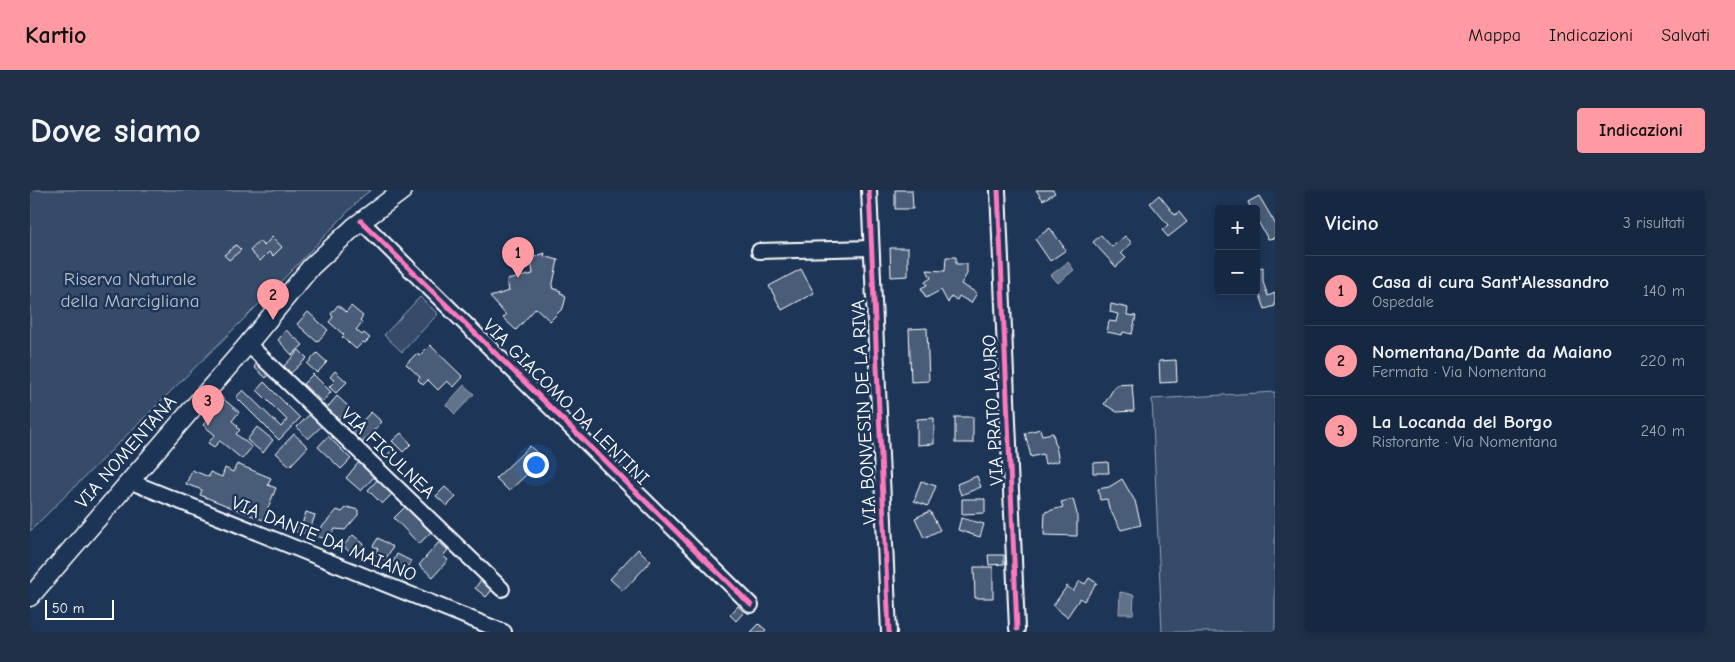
<!DOCTYPE html>
<html lang="it">
<head>
<meta charset="utf-8">
<style>
	body { margin:0; font-family:"Comic Neue",sans-serif; background:#1f3048; color:#f1f3f6 }
	.controls { position:absolute; right:15px; top:15px; display:grid; overflow:hidden; border-radius:5px; box-shadow:0 2px 8px #0003 }
	.controls button { width:45px; height:45px; display:grid; place-items:center; padding:0; border:0; border-bottom:1px solid #35445a; background:#162841; color:#f1f3f6; font:25px sans-serif }
	.scale { position:absolute; left:15px; bottom:12px; width:69px; box-sizing:border-box; padding-left:5px; border:2px solid #fff; border-top:0; font-size:14px; line-height:18px; white-space:nowrap; color:#fff; -webkit-text-stroke:4px #1d3557; paint-order:stroke }
	.you { position:absolute; left:505px; top:274px; width:18px; height:18px; margin:-12px; border:4px solid #fff; border-radius:50%; background:#1a73e8; box-shadow:0 0 0 8px #1a73e833 }
	.badge { display:grid; place-items:center; width:32px; height:32px; border-radius:50%; background:#ff9aa2; color:#111; font-size:16px; font-weight:700 }
	.pin { position:absolute; translate:-50% -41px; filter:drop-shadow(0 1px 2px #0008) }
	.pin::after { content:''; position:absolute; top:26px; width:18px; height:15px; background:inherit; clip-path:polygon(0 0,100% 0,50% 100%) }
	.list { margin:0; padding:0; list-style:none }
	h2 { display:flex; justify-content:space-between; align-items:center; height:65px; margin:0; padding:0 20px; font-size:21px }
	h2 small { font-size:16px; font-weight:400; color:#9ea6b1 }
	.list li { display:grid; grid-template-columns:32px 1fr auto; gap:15px; align-items:center; box-sizing:border-box; height:70px; padding:0 20px; border-top:1px solid #35445a }
	.list b { display:block; font-size:19px; white-space:nowrap }
	.list p { margin:0; font-size:16px; white-space:nowrap; color:#9ea6b1 }
	.list em { font-size:16px; font-style:normal; color:#9ea6b1 }
	.map { position:relative; flex:none; width:1245px; height:442px; overflow:hidden; border-radius:5px }
	header { display:flex; align-items:center; gap:30px; box-sizing:border-box; height:70px; padding:0 25px; background:#ff9aa2; color:#111 }
	header strong { font-size:24px }
	nav { display:flex; gap:28px; margin-inline-start:auto; font-size:18px }
	.intro { display:flex; align-items:center; justify-content:space-between; box-sizing:border-box; height:120px; padding:0 30px }
	h1 { margin:0; font-size:35px }
	.button { padding:12px 22px; border-radius:5px; background:#ff9aa2; color:#111; font-size:18px; font-weight:700 }
	main { display:flex; gap:30px; padding:0 30px }
	aside { flex:1; background:#162841; border-radius:5px; box-shadow:0 2px 8px #0003 }
	.map>svg:first-child { display:block }
	.green { fill:#364b69; stroke:#9aa5b4 }
	.water { fill:#617289; stroke:#a0aab8 }
	.building { fill:#4a5d79; stroke:#fff }
	.lines { fill:none; stroke-linecap:round; stroke-linejoin:round }
	.minor-casing { stroke:#fff; stroke-width:18 }
	.major-casing { stroke:#fff; stroke-width:21 }
	.minor { stroke:#1d3557; stroke-width:14 }
	.major { stroke:#1d3557; stroke-width:18 }
	.cycleway-casing { stroke:#1d3557; stroke-width:8 }
	.cycleway { stroke:#fd7abc; stroke-width:5 }
	.labels { text-anchor:middle; dominant-baseline:central; stroke-width:5; stroke-linejoin:round; paint-order:stroke }
	.park-label { font-size:19px; fill:#b9c0ca; stroke:#1d3557 }
	.street-label { font-size:19px; fill:#fff; stroke:#1d3557 }
</style>
</head>
<body>
<header>
<strong>Kartio</strong>
<nav><a>Mappa</a><a>Indicazioni</a><a>Salvati</a></nav>
</header>
<div class="intro"><h1>Dove siamo</h1><a class="button">Indicazioni</a></div>
<main>
<div class="map">
<svg width="1245" height="442" viewBox="0 0 1245 442">
	<rect width="100%" height="100%" fill="#1d3557"/>
	<filter id="ink" filterUnits="userSpaceOnUse"><feTurbulence type="fractalNoise" baseFrequency=".02" numOctaves="2"/><feDisplacementMap in="SourceGraphic" scale="10" xChannelSelector="R" yChannelSelector="G"/><feConvolveMatrix kernelMatrix="1 2 1 2 8 2 1 2 1" color-interpolation-filters="sRGB"/></filter>
	<g filter="url(#ink)">
		<g class="green">
			<polygon points="0,0 341,0 333,6 237,106 0,341"/>
			<polygon points="390,107 408,124 372,162 354,145"/>
			<polygon points="1245,202 1245,442 1132,442 1122,209"/>
		</g>
		<g class="water">
			<polygon points="1038,72 1044,80 1028,93 1021,85"/>
			<polygon points="434,195 444,204 425,224 416,215"/>
			<polygon points="1090,402 1104,405 1103,424 1089,424"/>
		</g>
		<g class="building">
			<polygon points="865,0 882,0 883,19 865,19"/>
			<polygon points="1006,0 1023,0 1025,3 1013,10"/>
			<polygon points="1129,5 1145,25 1149,22 1157,32 1138,47 1132,40 1138,35 1120,13"/>
			<polygon points="1229,6 1245,33 1245,48 1238,49 1226,28 1226,19 1221,19 1218,12"/>
			<polygon points="1020,38 1036,60 1020,71 1005,49"/>
			<polygon points="1071,45 1082,57 1095,46 1102,53 1091,63 1096,68 1086,77 1063,52"/>
			<polygon points="242,47 252,57 243,66 239,62 230,71 220,61 229,51 234,56"/>
			<polygon points="206,55 211,60 199,70 194,65"/>
			<polygon points="860,58 878,58 878,86 861,87"/>
			<polygon points="515,63 514,66 528,70 522,98 531,101 530,103 534,104 534,106 536,107 533,118 520,131 506,118 486,140 473,128 476,125 460,107 479,101 477,90 503,84 501,68"/>
			<polygon points="916,67 926,67 926,74 937,74 937,84 931,94 947,103 941,113 929,106 927,110 921,107 918,113 911,100 896,108 891,98 897,95 895,92 901,88 897,80 915,81"/>
			<polygon points="1233,77 1233,92 1238,106 1245,103 1245,116 1235,119 1226,94 1226,78"/>
			<polygon points="771,79 784,103 752,120 739,96"/>
			<polygon points="1081,114 1098,118 1097,125 1106,126 1102,144 1093,142 1092,145 1077,142 1079,131 1086,132 1088,124 1080,122"/>
			<polygon points="308,115 316,122 321,116 333,126 330,130 332,132 326,140 332,145 334,143 340,148 335,153 333,152 326,159 312,147 314,145 299,132 303,127 301,124"/>
			<polygon points="278,122 298,140 287,152 267,134"/>
			<polygon points="897,138 899,191 881,192 879,139"/>
			<polygon points="256,140 273,155 262,165 248,150"/>
			<polygon points="400,155 433,187 424,197 417,191 408,200 398,190 393,195 388,190 390,187 376,174 387,163 389,166"/>
			<polygon points="269,160 277,168 261,183 254,176"/>
			<polygon points="287,163 297,172 287,183 277,174"/>
			<polygon points="230,170 242,182 236,188 224,177"/>
			<polygon points="1146,170 1147,192 1130,193 1129,171"/>
			<polygon points="305,181 317,192 306,203 299,197 305,191 300,187"/>
			<polygon points="283,184 301,202 292,212 273,194"/>
			<polygon points="234,192 270,228 249,250 206,207 213,200 251,237 257,230 227,200"/>
			<polygon points="1102,194 1104,221 1087,222 1074,214 1086,195"/>
			<polygon points="307,206 320,218 309,229 297,218"/>
			<polygon points="191,207 209,222 202,231 208,236 207,237 210,240 206,244 222,257 212,269 190,251 184,257 178,253 185,245 173,235 187,218 184,215"/>
			<polygon points="341,222 352,232 329,256 318,246"/>
			<polygon points="281,223 293,235 278,249 267,237"/>
			<rect x="925" y="227" width="18" height="26"/>
			<polygon points="904,228 904,254 887,255 887,229"/>
			<polygon points="227,237 243,250 233,263 217,250"/>
			<polygon points="1010,239 1012,245 1023,243 1029,271 1015,274 1013,264 1001,267 995,243"/>
			<polygon points="371,243 381,254 373,262 362,251"/>
			<polygon points="264,244 278,257 260,276 246,263"/>
			<polygon points="298,246 321,269 311,279 288,257"/>
			<polygon points="500,256 513,269 479,301 466,288"/>
			<polygon points="362,260 368,265 361,272 355,267"/>
			<polygon points="329,272 345,286 331,301 316,288"/>
			<polygon points="1078,272 1079,283 1063,283 1063,273"/>
			<polygon points="207,274 241,288 238,295 246,298 233,330 170,305 172,300 156,294 162,280 179,287 180,282 192,287 195,278 203,282"/>
			<polygon points="947,286 951,297 931,305 927,294"/>
			<polygon points="348,289 363,303 352,314 338,300"/>
			<polygon points="1092,289 1105,311 1111,335 1091,340 1079,318 1077,309 1070,310 1068,299 1079,297"/>
			<polygon points="891,291 906,296 898,316 884,311"/>
			<polygon points="415,297 426,307 417,316 406,306"/>
			<polygon points="932,309 955,309 955,323 932,324"/>
			<polygon points="1043,309 1047,324 1047,346 1014,345 1015,322 1033,317 1031,312"/>
			<polygon points="317,317 328,320 328,325 315,340 305,339 298,349 284,346 307,320 312,322"/>
			<polygon points="375,317 401,342 389,354 364,328"/>
			<polygon points="900,321 910,340 894,348 885,328"/>
			<polygon points="276,322 285,325 280,340 275,338 273,344 264,341 267,333 272,334"/>
			<polygon points="931,328 954,334 950,347 928,340"/>
			<polygon points="323,345 335,355 325,367 313,356"/>
			<polygon points="348,348 363,357 355,370 345,364 348,359 343,356"/>
			<polygon points="409,352 418,360 413,366 418,370 403,387 389,375"/>
			<polygon points="608,359 621,371 593,401 580,389"/>
			<polygon points="367,364 381,371 374,384 360,378"/>
			<polygon points="958,365 974,365 974,374 959,375"/>
			<polygon points="944,377 963,377 963,408 945,408"/>
			<polygon points="1059,388 1067,393 1054,411 1050,408 1037,427 1023,416 1037,396 1043,401 1050,391 1055,394"/>
			<polygon points="451,390 462,400 456,407 445,398"/>
			<polygon points="708,416 714,422 706,431 700,425"/>
			<polygon points="729,434 736,440 734,442 721,442"/>
		</g>
		<g class="lines">
			<defs>
				<g id="minor">
					<polyline points="839,0 859,442"/>
					<polyline points="968,0 987,439"/>
					<polyline points="331,31 721,415"/>
					<polyline points="729,61 841,58"/>
					<polyline points="218,154 472,399"/>
					<polyline points="99,291 474,442"/>
				</g>
				<polyline id="major" points="0,407 218,154 281,77 324,37 373,0"/>
			</defs>
			<use href="#minor" class="minor-casing"/>
			<use href="#major" class="major-casing"/>
			<use href="#minor" class="minor"/>
			<use href="#major" class="major"/>
			<defs>
				<g id="cycleway">
					<polyline points="839,0 859,442"/>
					<polyline points="968,0 987,439"/>
					<polyline points="331,31 721,415"/>
				</g>
			</defs>
			<use href="#cycleway" class="cycleway-casing"/>
			<use href="#cycleway" class="cycleway"/>
		</g>
	</g>
	<g class="labels">
		<g class="park-label">
			<text x="100" y="89">Riserva Naturale<tspan x="100" dy="22">della Marcigliana</tspan></text>
		</g>
		<g class="street-label">
			<text transform="translate(536 212) rotate(45)">VIA GIACOMO DA LENTINI</text>
			<text transform="translate(963 220) rotate(-93)">VIA PRATO LAURO</text>
			<text transform="translate(834 222) rotate(-93)">VIA BONVESIN DE LA RIVA</text>
			<text transform="translate(96 262) rotate(-49)">VIA NOMENTANA</text>
			<text transform="translate(358 263) rotate(44)">VIA FICULNEA</text>
			<text transform="translate(294 349) rotate(22)">VIA DANTE DA MAIANO</text>
		</g>
	</g>
</svg>
<div class="controls">
<button>+</button>
<button>−</button>
</div>
<div class="scale">50 m</div>
<div class="you"></div>
<div class="pin badge" style="left:488px;top:88px">1</div>
<div class="pin badge" style="left:243px;top:130px">2</div>
<div class="pin badge" style="left:178px;top:236px">3</div>
</div>
<aside>
<h2>Vicino<small>3 risultati</small></h2>
<ul class="list">
<li><span class="badge">1</span><div><b>Casa di cura Sant'Alessandro</b><p>Ospedale</p></div><em>140 m</em></li>
<li><span class="badge">2</span><div><b>Nomentana/Dante da Maiano</b><p>Fermata · Via Nomentana</p></div><em>220 m</em></li>
<li><span class="badge">3</span><div><b>La Locanda del Borgo</b><p>Ristorante · Via Nomentana</p></div><em>240 m</em></li>
</ul>
</aside>
</main>
</body>
</html>
